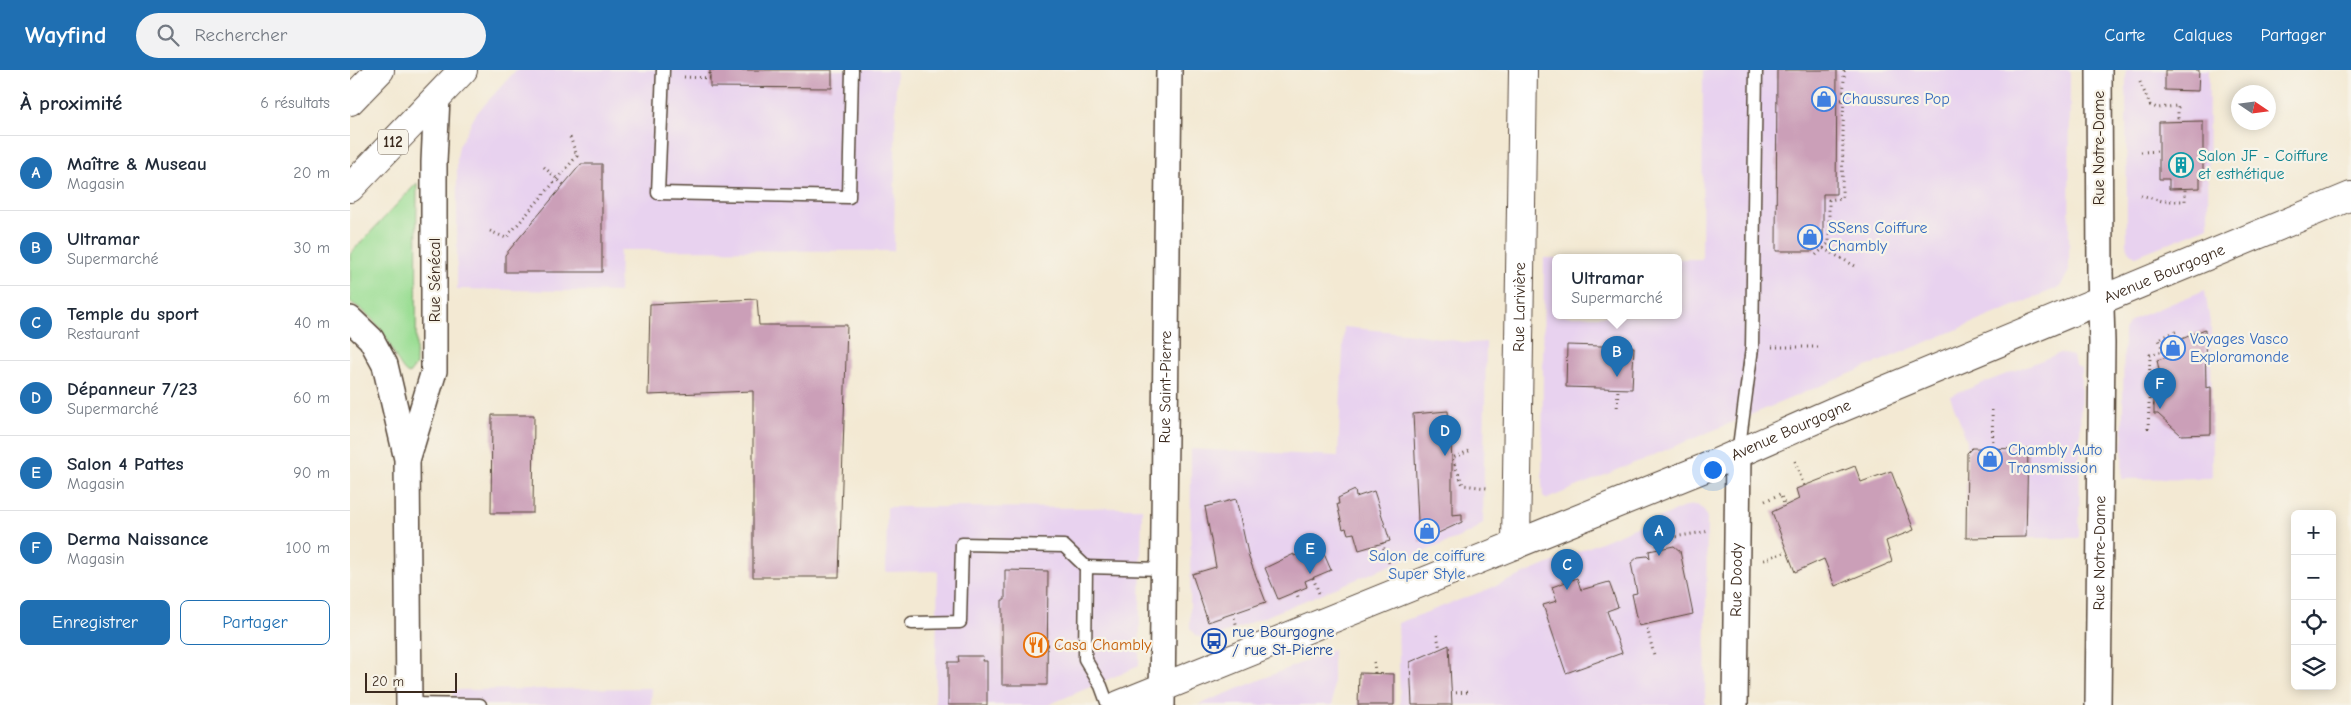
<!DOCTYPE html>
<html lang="fr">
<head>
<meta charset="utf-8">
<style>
	body { margin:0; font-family:"Comic Neue",sans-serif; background:#f2f2f3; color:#1f2937 }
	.controls { position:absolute; right:15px; bottom:15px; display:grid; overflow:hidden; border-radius:8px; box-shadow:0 2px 12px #0003 }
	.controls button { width:45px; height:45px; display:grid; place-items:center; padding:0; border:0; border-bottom:1px solid #e0e1e3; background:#fff; color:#1f2937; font:25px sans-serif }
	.compass { position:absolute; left:1881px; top:15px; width:45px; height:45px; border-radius:50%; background:#fff; box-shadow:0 2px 12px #0003; rotate:103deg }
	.scale { position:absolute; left:15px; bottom:12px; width:92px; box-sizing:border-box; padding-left:5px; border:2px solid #3b2a1e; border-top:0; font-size:14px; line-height:18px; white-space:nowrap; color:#3b2a1e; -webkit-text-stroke:4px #f7f3e8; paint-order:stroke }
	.you { position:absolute; left:1362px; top:399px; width:18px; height:18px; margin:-12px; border:4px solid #fff; border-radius:50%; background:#1a73e8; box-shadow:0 0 0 8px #1a73e833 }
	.badge { display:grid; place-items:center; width:32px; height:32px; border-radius:50%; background:#1f6fb2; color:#fff; font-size:16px; font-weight:700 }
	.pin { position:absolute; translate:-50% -41px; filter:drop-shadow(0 1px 2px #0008) }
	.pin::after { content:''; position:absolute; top:26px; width:18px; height:15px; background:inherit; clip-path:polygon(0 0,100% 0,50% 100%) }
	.popup { position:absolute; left:1202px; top:184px; width:130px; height:65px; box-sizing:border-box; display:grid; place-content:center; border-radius:8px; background:#fff; filter:drop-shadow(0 1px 4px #0005); font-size:16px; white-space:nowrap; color:#747a83 }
	.popup b { font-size:19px; color:#1f2937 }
	.popup::after { content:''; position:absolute; left:50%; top:100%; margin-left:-10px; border:10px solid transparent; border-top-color:#fff }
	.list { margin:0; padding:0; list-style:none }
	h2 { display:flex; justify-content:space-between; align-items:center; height:65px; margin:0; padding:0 20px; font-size:21px }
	h2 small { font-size:16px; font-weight:400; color:#747a83 }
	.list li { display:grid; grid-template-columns:32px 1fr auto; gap:15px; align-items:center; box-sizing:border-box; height:75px; padding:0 20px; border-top:1px solid #e0e1e3 }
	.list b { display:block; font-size:19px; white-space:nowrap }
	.list p { margin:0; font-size:16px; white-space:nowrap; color:#747a83 }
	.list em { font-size:16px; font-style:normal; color:#747a83 }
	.actions { display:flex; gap:10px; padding:15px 20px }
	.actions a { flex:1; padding:11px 0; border:1px solid #1f6fb2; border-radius:8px; text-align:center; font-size:18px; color:#1f6fb2 }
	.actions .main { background:#1f6fb2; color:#fff }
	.icon { flex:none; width:28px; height:28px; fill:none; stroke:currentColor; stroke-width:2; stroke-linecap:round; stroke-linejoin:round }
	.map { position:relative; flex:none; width:2001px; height:635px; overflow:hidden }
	header { display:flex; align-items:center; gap:30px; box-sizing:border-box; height:70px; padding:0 25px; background:#1f6fb2; color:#fff }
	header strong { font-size:24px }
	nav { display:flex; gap:28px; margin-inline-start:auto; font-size:18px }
	.search { width:350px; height:45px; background:#f2f2f3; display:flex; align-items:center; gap:12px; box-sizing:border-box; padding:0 18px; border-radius:28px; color:#747a83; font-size:19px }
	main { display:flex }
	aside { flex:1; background:#fff }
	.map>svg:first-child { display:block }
	.built { fill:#e8d2ef }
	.green { fill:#9cde95; stroke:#6c845a }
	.building { fill:#cb9fb8 }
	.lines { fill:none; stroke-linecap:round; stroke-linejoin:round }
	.lane-casing { stroke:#574739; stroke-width:15 }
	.street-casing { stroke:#574739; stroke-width:28 }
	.secondary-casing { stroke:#574739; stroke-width:30 }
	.primary-casing { stroke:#574739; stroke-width:30 }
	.path { stroke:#574739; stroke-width:3; stroke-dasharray:1 4; stroke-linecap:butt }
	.lane { stroke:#fff; stroke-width:12 }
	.street { stroke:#fff; stroke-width:25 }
	.secondary { stroke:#fff; stroke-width:28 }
	.primary { stroke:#fff; stroke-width:28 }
	.labels { text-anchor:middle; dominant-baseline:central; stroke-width:4.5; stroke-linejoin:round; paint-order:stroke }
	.shield { fill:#f7f3e8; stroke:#73665b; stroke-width:1 }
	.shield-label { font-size:15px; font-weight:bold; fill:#3b2a1e }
	.shop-label { font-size:16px; fill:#366cbe; stroke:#f7f3e8; text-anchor:start }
	.street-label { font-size:16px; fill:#3b2a1e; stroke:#f7f3e8 }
	.culture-label { font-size:16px; fill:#0d838f; stroke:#f7f3e8; text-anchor:start }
	.transit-label { font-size:16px; fill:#164399; stroke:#f7f3e8; text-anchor:start }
	.food-label { font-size:16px; fill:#c56008; stroke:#f7f3e8; text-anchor:start }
</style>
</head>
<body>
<header>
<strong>Wayfind</strong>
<div class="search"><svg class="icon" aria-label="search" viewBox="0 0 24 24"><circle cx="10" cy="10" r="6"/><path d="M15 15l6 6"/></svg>Rechercher</div>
<nav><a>Carte</a><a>Calques</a><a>Partager</a></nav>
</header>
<main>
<aside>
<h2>À proximité<small>6 résultats</small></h2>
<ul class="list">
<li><span class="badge">A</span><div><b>Maître &amp; Museau</b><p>Magasin</p></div><em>20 m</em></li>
<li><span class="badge">B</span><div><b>Ultramar</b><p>Supermarché</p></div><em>30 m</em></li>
<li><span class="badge">C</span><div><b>Temple du sport</b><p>Restaurant</p></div><em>40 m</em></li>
<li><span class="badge">D</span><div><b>Dépanneur 7/23</b><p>Supermarché</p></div><em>60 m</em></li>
<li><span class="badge">E</span><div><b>Salon 4 Pattes</b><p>Magasin</p></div><em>90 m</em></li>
<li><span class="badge">F</span><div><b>Derma Naissance</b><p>Magasin</p></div><em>100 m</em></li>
</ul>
<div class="actions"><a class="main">Enregistrer</a><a>Partager</a></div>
</aside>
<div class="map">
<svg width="2001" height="635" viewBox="0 0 2001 635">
	<rect width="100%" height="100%" fill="#f7f3e8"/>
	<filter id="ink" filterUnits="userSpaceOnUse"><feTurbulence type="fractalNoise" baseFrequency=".02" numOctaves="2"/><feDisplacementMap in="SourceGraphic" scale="10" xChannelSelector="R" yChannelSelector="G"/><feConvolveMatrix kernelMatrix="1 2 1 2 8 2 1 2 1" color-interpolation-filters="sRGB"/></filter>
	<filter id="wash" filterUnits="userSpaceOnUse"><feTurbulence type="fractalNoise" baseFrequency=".0096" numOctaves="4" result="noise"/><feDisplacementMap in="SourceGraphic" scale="20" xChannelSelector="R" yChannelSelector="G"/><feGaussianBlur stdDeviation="1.12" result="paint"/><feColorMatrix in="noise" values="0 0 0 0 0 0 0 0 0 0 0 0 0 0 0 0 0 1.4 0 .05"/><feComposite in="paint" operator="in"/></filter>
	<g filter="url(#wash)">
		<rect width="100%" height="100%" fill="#f3e9d3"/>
		<g class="built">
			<polygon points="166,0 546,0 544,181 270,180 269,222 107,219 107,87 109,76 126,44"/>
			<polygon points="1353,0 1720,0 1719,201 1710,217 1197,429 1193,426 1192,412 1194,188 1228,188 1206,188 1206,246 1328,246 1328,189 1352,189"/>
			<polygon points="1776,0 1859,0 1858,157 1786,186 1780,183 1777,178"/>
			<polygon points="1855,220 1861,259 1862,408 1772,409 1774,260 1781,251 1788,247"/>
			<polygon points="994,257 1064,264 1120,273 1136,272 1133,453 1122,462 868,566 855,569 847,566 840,558 841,379 988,386"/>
			<polygon points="1710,283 1723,286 1725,295 1731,298 1729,468 1616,468 1617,371 1600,326"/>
			<polygon points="1347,435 1354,440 1357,448 1355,635 1050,635 1048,553 1136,520 1337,436"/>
			<polygon points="537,437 792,438 789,596 698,635 585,635 588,501 536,502"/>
			<polygon points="983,580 983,635 848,635"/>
			<polygon points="302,618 301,635 102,635 103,620"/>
		</g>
		<path class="green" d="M67 113 66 295 59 304C49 301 40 271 32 261 23 249 13 239 0 232V184Z"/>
		<g id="blocks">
			<g class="building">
				<polygon points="360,0 482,0 482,18 360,17"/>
				<polygon points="1427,0 1487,0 1486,124 1473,124 1473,171 1463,181 1426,181"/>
				<polygon points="1815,0 1849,0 1848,21 1815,20"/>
				<polygon points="1853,51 1853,108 1850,108 1850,118 1819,119 1819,109 1809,109 1809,52"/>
				<polygon points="231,94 252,94 252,202 155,202 155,185"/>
				<polygon points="407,229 409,255 497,255 489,507 403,507 403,321 298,325 300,234"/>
				<polygon points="1855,259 1856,318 1861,317 1861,364 1831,365 1808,344 1804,344 1804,328 1815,329 1807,290 1821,286 1818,275"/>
				<polygon points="1217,275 1284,277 1282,319 1216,317"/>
				<polygon points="1098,341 1102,388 1102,445 1112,444 1112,452 1069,472 1063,344"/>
				<polygon points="142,345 184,345 183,443 141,443"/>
				<polygon points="1622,378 1678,379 1676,467 1616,468 1617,383"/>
				<polygon points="1505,396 1511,412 1541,401 1564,460 1536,471 1542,492 1485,516 1474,489 1445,502 1422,442 1449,429 1446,419"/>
				<polygon points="1005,420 1006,427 1024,421 1040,471 1009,480 1004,463 998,464 996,458 993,459 987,434 989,434 988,428"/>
				<polygon points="886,429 899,488 916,532 858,552 842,504 866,497 855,437"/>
				<polygon points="1324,476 1330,481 1343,544 1289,556 1282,524 1287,523 1281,493 1288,487 1297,486 1300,489 1299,481"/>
				<polygon points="971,477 981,500 955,511 957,517 928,529 915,498 944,484 944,486"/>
				<polygon points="655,500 698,501 697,615 652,615 652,530 655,530"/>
				<polygon points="1227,508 1231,520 1259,512 1268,537 1257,541 1272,583 1216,603 1193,535 1207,531 1202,517"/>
				<polygon points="1099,575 1102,635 1062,635 1060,592"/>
				<polygon points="608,586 633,586 632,591 637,591 637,635 598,635 598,592 609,592"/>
				<polygon points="1009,603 1044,604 1044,635 1008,635"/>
			</g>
		</g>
	</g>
	<g filter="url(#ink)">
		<use href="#blocks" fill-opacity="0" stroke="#574739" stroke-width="1"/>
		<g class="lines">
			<defs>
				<g id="lane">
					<polyline points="313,0 308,123 499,127 502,0"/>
					<polyline points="1388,384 1402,278 1406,0"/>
					<polyline points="562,553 610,552 612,474 714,476 736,497"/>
					<polyline points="59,634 130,635"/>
					<polyline points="758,635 751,616 735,589 736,497 812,499"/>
				</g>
				<g id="street">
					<polyline points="0,249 21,269 35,295 57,389 59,635"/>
					<polyline points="58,387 84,301 84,92 87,27"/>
					<path id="s1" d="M812 635 819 0"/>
					<path id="s2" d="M1385 635 1388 384"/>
					<path id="s3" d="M1748 635 1752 273 1750 202 1749 0"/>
				</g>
				<g id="secondary">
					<path id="s4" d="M1166 475 1173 0"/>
					<path id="s5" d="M769 635 1357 397 1489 339 2001 126"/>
				</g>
				<g id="primary">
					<polyline points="0,31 30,0"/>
					<polyline points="0,118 113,0"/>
				</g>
			</defs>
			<use href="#lane" class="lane-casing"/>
			<use href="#street" class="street-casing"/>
			<use href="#secondary" class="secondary-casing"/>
			<use href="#primary" class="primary-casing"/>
			<g class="path">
				<polyline points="334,7 360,8 360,0"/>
				<polyline points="1790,12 1800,35 1807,38 1828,36 1828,51"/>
				<polyline points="1486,30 1513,29"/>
				<polyline points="1791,82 1809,81"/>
				<polyline points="194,97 214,115"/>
				<polyline points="1791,125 1812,131 1835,131 1835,119"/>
				<polyline points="140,161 156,168 227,86 220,67"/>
				<polyline points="1469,176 1505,196"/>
				<polyline points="1466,185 1479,173 1479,130 1492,128 1494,0"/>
				<polyline points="1422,277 1469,277"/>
				<polyline points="1813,281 1809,269 1827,261"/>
				<polyline points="1804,335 1799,335 1800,285 1819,279"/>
				<polyline points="1642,340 1643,378"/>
				<polyline points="1267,342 1268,318"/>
				<polyline points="1798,359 1799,335"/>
				<polyline points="1119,381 1102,388 1113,415 1137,418"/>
				<polyline points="1445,391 1454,416"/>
				<polyline points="1415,431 1430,424 1435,436"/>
				<polyline points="1303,450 1308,479"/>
				<polyline points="1079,467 1082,476"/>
				<polyline points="1306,470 1360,461"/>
				<polyline points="1032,473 1039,493"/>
				<polyline points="1206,490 1215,512"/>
				<polyline points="1414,490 1437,481"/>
				<polyline points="963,508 969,523"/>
				<polyline points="946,521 949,530"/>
				<polyline points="883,543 887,557"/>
				<polyline points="1296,554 1304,585"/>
				<polyline points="1087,565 1090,579"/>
				<polyline points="698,575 714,575"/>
				<polyline points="1024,592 1025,603"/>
				<polyline points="1101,623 1121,622"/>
			</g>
			<use href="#lane" class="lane"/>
			<use href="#street" class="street"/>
			<use href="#secondary" class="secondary"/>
			<use href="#primary" class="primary"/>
		</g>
	</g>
	<defs>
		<symbol id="shop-ring" viewBox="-11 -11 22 22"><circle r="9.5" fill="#f7f3e8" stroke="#3f7fe0" stroke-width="1.5"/><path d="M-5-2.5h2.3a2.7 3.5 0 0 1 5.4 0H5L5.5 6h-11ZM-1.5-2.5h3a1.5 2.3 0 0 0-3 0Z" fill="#3f7fe0"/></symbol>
		<symbol id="building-ring" viewBox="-11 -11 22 22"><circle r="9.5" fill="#f7f3e8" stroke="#0f9aa8" stroke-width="1.5"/><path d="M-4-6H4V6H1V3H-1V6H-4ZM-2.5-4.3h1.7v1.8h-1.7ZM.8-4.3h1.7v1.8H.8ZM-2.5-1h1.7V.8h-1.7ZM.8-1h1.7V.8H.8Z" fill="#0f9aa8"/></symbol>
		<symbol id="bus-ring" viewBox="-11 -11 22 22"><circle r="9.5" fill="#f7f3e8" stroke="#1a4fb4" stroke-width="1.5"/><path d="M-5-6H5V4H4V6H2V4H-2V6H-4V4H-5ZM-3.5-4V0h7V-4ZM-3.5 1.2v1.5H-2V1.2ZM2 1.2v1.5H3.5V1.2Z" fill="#1a4fb4"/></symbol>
		<symbol id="restaurant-ring" viewBox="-11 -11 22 22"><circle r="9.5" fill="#f7f3e8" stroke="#e8710a" stroke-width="1.5"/><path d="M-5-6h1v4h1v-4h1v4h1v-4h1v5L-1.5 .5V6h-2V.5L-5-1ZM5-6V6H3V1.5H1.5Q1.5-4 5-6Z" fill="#e8710a"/></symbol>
	</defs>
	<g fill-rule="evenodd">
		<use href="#shop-ring" x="1460" y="15" width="28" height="28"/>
		<use href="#building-ring" x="1817" y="81" width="28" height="28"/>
		<use href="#shop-ring" x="1446" y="153" width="28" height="28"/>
		<use href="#shop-ring" x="1809" y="264" width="28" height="28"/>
		<use href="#shop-ring" x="1626" y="375" width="28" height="28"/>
		<use href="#shop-ring" x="1063" y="447" width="28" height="28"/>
		<use href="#bus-ring" x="850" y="557" width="28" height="28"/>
		<use href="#restaurant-ring" x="672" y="561" width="28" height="28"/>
	</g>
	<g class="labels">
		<rect class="shield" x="28" y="59.5" width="30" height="25" rx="4"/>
		<g class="shield-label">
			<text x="43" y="72">112</text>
		</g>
		<g class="shop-label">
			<text x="1492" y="29">Chaussures Pop</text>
			<text x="1478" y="158">SSens Coiffure<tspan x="1478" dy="18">Chambly</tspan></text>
			<text x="1840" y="269">Voyages Vasco<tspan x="1840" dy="18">Exploramonde</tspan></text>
			<text x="1658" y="380">Chambly Auto<tspan x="1658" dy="18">Transmission</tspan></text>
			<text x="1077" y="486" text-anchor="middle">Salon de coiffure<tspan x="1077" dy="18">Super Style</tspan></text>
		</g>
		<g class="street-label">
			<text transform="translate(1749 78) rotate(-90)">Rue Notre-Dame</text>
			<text stroke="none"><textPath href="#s5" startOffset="1131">Avenue Bourgogne</textPath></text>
			<text transform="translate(85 210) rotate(-90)">Rue Sénécal</text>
			<text stroke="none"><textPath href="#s4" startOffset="238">Rue Larivière</textPath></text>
			<text stroke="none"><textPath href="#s1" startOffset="318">Rue Saint-Pierre</textPath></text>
			<text stroke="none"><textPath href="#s5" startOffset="726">Avenue Bourgogne</textPath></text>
			<text stroke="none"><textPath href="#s3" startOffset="152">Rue Notre-Dame</textPath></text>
			<text stroke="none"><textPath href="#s2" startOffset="125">Rue Doody</textPath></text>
		</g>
		<g class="culture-label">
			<text x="1848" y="86">Salon JF - Coiffure<tspan x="1848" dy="18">et esthétique</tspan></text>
		</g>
		<g class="transit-label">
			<text x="882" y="562">rue Bourgogne<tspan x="882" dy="18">/ rue St-Pierre</tspan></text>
		</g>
		<g class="food-label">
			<text x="704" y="575">Casa Chambly</text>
		</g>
	</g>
</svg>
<div class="controls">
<button>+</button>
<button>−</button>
<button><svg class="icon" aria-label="locate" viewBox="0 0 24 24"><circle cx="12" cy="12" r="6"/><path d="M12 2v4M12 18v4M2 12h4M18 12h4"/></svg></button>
<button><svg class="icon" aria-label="layers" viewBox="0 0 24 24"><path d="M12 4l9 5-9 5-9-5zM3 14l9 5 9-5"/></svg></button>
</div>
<svg class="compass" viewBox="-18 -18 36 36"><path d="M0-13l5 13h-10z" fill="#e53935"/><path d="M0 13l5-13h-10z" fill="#747a83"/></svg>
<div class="scale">20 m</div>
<div class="you"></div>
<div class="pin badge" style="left:1309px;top:486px">A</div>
<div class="pin badge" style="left:1267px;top:307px">B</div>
<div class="popup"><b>Ultramar</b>Supermarché</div>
<div class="pin badge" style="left:1217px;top:520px">C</div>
<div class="pin badge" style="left:1095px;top:386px">D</div>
<div class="pin badge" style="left:960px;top:504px">E</div>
<div class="pin badge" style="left:1810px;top:339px">F</div>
</div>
</main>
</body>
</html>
